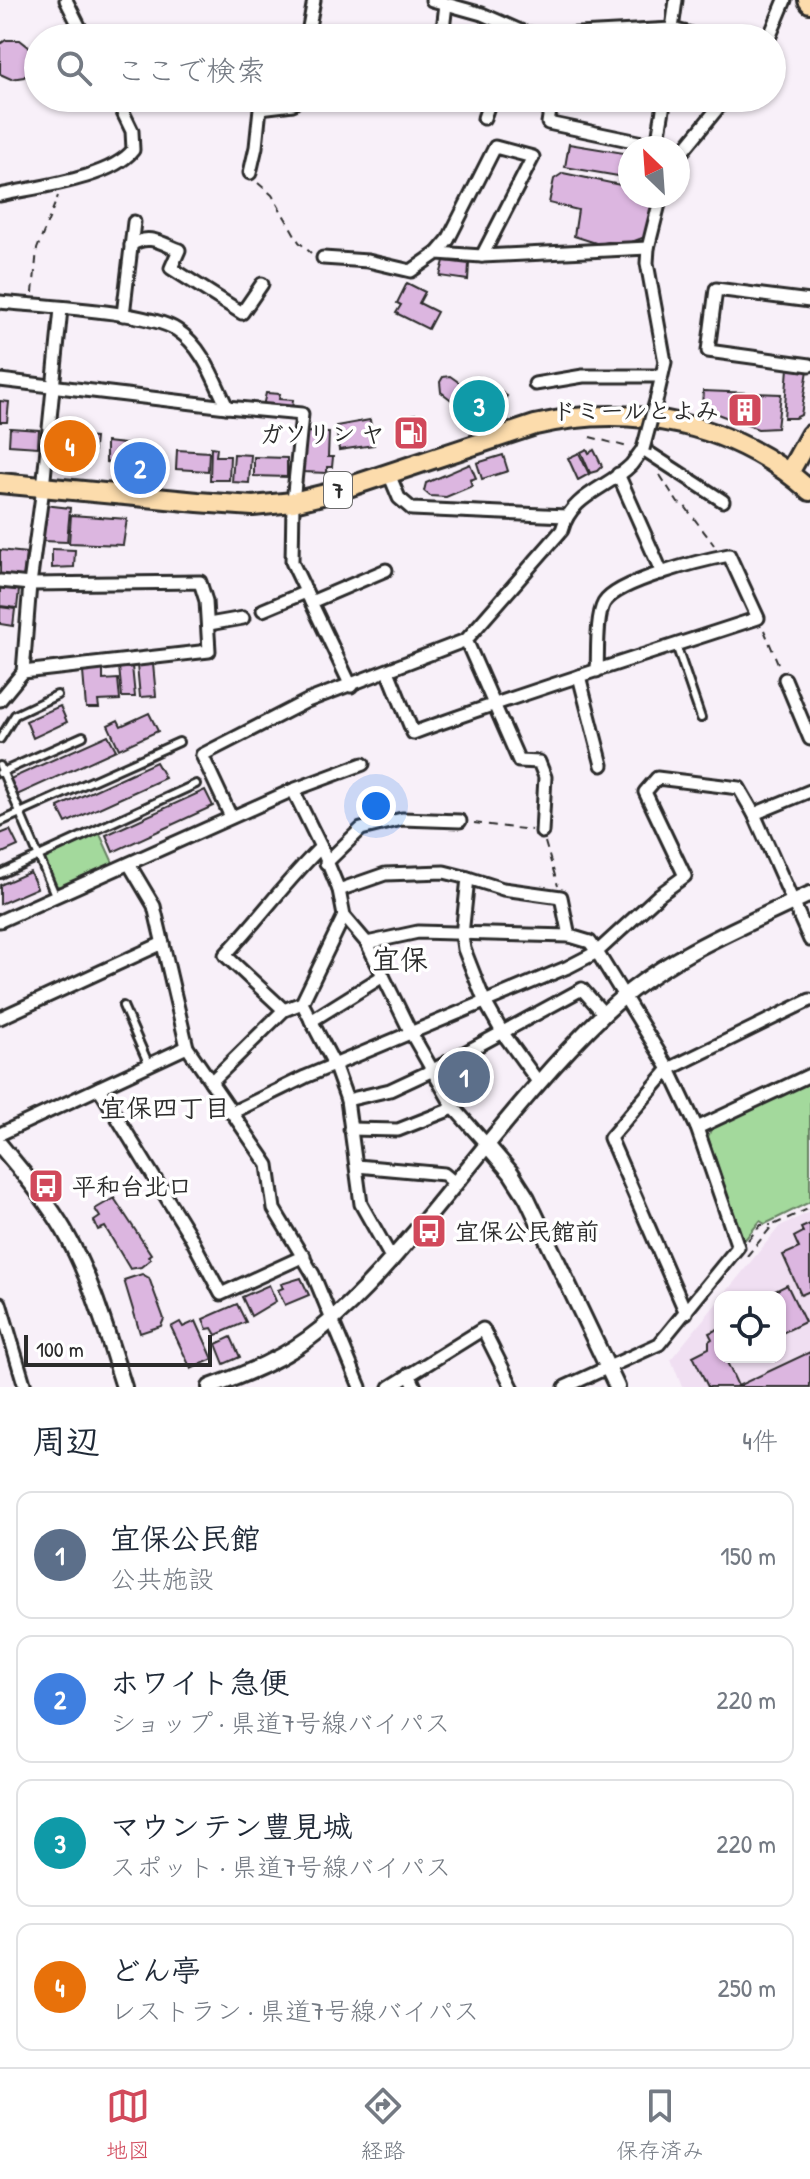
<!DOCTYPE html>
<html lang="ja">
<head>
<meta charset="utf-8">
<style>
	body { margin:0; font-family:"Patrick Hand","Klee One",sans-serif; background:#f6f6f7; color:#1f2937 }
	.controls { position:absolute; right:24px; bottom:24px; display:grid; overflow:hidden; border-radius:16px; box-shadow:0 2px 6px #0004 }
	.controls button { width:72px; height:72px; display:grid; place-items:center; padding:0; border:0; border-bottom:2px solid #e0e1e3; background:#fff; color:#1f2937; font:40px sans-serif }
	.compass { position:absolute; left:618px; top:136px; width:72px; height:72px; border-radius:50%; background:#fff; box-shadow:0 2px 6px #0004; rotate:335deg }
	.scale { position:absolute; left:24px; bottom:20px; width:188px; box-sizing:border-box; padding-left:8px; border:4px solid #2b2b2b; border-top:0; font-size:22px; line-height:28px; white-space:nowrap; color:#2b2b2b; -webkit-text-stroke:6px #fff; paint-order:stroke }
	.you { position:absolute; left:376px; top:806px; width:28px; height:28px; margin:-20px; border:6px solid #fff; border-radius:50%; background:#1a73e8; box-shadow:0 0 0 12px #1a73e833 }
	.badge { display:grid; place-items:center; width:52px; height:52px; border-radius:50%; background:#d1495b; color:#fff; font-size:26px; font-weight:700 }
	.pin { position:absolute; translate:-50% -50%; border:4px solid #fff; box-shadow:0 2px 8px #0006 }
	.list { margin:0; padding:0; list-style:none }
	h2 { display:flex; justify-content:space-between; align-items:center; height:104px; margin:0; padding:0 32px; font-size:34px }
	h2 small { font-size:26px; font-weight:400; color:#747a83 }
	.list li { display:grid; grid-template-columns:52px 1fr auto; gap:24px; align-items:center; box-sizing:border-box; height:128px; margin:0 16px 16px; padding:0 16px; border:2px solid #e0e1e3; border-radius:16px }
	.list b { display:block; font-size:30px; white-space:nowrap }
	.list p { margin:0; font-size:26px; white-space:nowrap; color:#747a83 }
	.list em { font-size:26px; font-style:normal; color:#747a83 }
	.icon { flex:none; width:44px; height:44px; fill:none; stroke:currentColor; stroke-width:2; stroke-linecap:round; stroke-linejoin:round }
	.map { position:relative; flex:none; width:810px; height:1387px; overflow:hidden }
	.search { position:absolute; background:#fff; box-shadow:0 2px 6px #0004; left:24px; right:24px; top:24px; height:88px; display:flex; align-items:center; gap:20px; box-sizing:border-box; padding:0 28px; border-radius:44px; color:#747a83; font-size:30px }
	.sheet { height:680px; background:#fff }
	nav { display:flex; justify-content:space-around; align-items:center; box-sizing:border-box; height:112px; border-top:2px solid #e0e1e3; background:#fff; font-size:22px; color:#747a83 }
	nav a { display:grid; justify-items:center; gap:4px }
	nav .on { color:#d1495b }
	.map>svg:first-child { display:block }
	.built { fill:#f0dff2 }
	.green { fill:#a3d99c; stroke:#678264; stroke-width:2 }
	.building { fill:#dcb6e0; stroke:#2b2b2b; stroke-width:2 }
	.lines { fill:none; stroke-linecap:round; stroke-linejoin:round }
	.service-casing { stroke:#2b2b2b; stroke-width:12 }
	.minor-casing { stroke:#2b2b2b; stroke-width:17 }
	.tertiary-casing { stroke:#2b2b2b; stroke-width:20 }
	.primary-casing { stroke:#2b2b2b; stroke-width:24 }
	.path { stroke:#2b2b2b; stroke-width:2; stroke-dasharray:8 6; stroke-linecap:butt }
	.service { stroke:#fff; stroke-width:6 }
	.minor { stroke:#fff; stroke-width:11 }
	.tertiary { stroke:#fff; stroke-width:14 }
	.primary { stroke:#fcdcac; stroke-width:18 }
	.minor-bridge-casing { stroke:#2b2b2b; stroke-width:17; stroke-linecap:butt }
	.minor-bridge { stroke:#fff; stroke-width:11 }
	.labels { text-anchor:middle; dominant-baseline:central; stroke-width:7; stroke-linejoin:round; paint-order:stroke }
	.shield { fill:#fff; stroke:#6b6b6b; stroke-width:2 }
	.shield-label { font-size:22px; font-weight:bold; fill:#2b2b2b }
	.poi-label { font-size:24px; font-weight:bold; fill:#2b2b2b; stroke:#fff; text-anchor:end }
	.neighbourhood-label { font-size:26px; font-weight:bold; fill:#2b2b2b; stroke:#fff }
	.quarter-label { font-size:28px; font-weight:bold; fill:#2b2b2b; stroke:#fff }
</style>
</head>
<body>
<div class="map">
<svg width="810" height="1387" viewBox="0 0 810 1387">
	<rect width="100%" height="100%" fill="#f8f0f9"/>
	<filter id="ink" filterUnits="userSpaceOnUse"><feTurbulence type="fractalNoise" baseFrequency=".0125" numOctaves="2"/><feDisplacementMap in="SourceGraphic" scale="16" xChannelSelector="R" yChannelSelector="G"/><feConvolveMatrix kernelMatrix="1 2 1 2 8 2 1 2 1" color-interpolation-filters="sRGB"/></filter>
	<g filter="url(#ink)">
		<polygon class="built" points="810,1212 810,1387 682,1387 671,1359 720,1299 720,1357 780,1357 780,1297 722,1297 780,1226"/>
		<g class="green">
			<polygon points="99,832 114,865 63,888 55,885 43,858"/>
			<polygon points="810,1082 810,1202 765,1224 760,1221 743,1242 708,1137 712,1127"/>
		</g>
		<g class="building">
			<polygon points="6,40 20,40 30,48 33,54 32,67 24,77 11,79 0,74 0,44"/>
			<polygon points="569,144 630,154 630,178 565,167"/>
			<polygon points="563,173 630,187 630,196 654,198 645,237 629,243 608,242 599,244 574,236 578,210 549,203 554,179"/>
			<polygon points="444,261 469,264 468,280 440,276"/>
			<polygon points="407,283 425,292 419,303 437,312 428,329 396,313 401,305 397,303"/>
			<polygon points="788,368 808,370 801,415 795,418 784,418"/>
			<polygon points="450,376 467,388 479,377 507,396 494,415 495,417 480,422 441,392 440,382 443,377"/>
			<polygon points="703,391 781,394 777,428 758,429 720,415 702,405"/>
			<polygon points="266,393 280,394 279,399 293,400 292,410 263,406"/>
			<polygon points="0,401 9,402 7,422 0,422"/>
			<polygon points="415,414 424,440 408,445 400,419"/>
			<polygon points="370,420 374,445 339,450 336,426"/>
			<polygon points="10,428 39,430 38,447 9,445"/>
			<polygon points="305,432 329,433 328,457 333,457 332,467 327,467 327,473 303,472"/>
			<polygon points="57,435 95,438 93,457 56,453"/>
			<polygon points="106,442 133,445 131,465 106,462"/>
			<polygon points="211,447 217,448 216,456 230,456 229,480 210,480"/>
			<polygon points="587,449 589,453 594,450 602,466 597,471 590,473 581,452"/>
			<polygon points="177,450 209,452 208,471 176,469"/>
			<polygon points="579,453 589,474 578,480 568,458"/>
			<polygon points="234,454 251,455 249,483 232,482"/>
			<polygon points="503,455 508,471 482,479 477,463"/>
			<polygon points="254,457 287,458 287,477 254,476"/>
			<polygon points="470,464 476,478 470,480 472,486 446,497 430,496 424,491 426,483"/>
			<polygon points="44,505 70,508 67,542 42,541"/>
			<polygon points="71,515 127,519 123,545 69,543"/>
			<polygon points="52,549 75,550 74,567 52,568"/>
			<polygon points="0,550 26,553 23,577 0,574"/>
			<polygon points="0,588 19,590 17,608 0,606"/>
			<polygon points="0,607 15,609 13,626 0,624"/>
			<polygon points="153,664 156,696 140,697 137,665"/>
			<polygon points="132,666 135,697 122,697 119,667"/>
			<polygon points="103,669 103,680 118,679 120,700 98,701 99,708 86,708 83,672"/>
			<polygon points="60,706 67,722 33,738 26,721"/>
			<polygon points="149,713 158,731 119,749 108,725 118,720 121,726"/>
			<polygon points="108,735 116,750 17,795 10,779"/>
			<polygon points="156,762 165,778 66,823 58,807"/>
			<polygon points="205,790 213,806 113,852 106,835"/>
			<polygon points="10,830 18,846 0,854 0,834"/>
			<polygon points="30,872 37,888 0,904 0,885"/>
			<polygon points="471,1056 485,1080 458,1097 443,1075"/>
			<polygon points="114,1198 151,1254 148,1256 151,1259 141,1267 130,1269 105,1227 98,1230 94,1221 100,1217 95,1209"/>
			<polygon points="810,1224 810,1291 801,1295 783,1255 799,1248 794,1237 803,1232 801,1228"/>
			<polygon points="142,1274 149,1278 164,1319 161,1326 140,1333 124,1280"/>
			<polygon points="301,1278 309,1295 285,1305 278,1290 283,1288 281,1284"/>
			<polygon points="269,1285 276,1301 251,1316 242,1297"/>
			<polygon points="787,1285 805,1322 780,1334 780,1297 763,1297"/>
			<polygon points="237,1304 246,1322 216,1335 212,1328 207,1329 203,1319"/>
			<polygon points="196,1321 213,1359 191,1369 171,1327 180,1322 183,1327"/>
			<polygon points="720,1328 720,1357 731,1357 726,1360 738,1386 810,1352 810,1387 708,1387 693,1356 709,1348 709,1341 712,1339 709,1333"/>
			<polygon points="231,1337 240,1357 224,1364 216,1344"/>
		</g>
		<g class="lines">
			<defs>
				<g id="service">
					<polyline points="676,645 701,718"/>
					<polyline points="0,739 15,715 57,695"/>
					<polyline points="0,766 56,897"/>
					<polyline points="0,773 83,736"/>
					<polyline points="0,822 179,742"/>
					<polyline points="0,874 196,784"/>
					<polyline points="123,1006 149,1065"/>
				</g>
				<g id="minor">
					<polyline points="66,0 85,38"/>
					<polyline points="432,0 482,14 525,33 560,35 672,29 676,0"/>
					<polyline points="672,29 707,38"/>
					<polyline points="307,38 314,0"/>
					<polyline points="442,38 446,4"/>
					<polyline points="769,38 785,0"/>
					<polyline points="552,98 548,123 667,148"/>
					<polyline points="434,102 435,98"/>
					<polyline points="484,118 491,98"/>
					<polyline points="657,145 665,98"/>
					<polyline points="678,157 726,98"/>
					<polyline points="250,173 256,147 260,108 293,104 297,98"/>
					<path d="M0 195C35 187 110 179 133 150L132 131 116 98"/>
					<path d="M131 245C149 233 161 243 179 250L171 268 242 313 262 284"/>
					<polyline points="437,253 448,240 495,147 533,157 482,256"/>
					<polyline points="323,258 368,261 411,271 437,253 482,256 648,248"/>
					<polyline points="810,301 716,289 708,351 810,365"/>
					<path d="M0 302C38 306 149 311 177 330 203 347 214 380 227 407L302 414 293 502 292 562 351 686"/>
					<polyline points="123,315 134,222"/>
					<polyline points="0,380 227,407"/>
					<polyline points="535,384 583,376 661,376"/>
					<polyline points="657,397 665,362 647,263 648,248 661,196"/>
					<polyline points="389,474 399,498 412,509 566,516"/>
					<polyline points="618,474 662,573"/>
					<polyline points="0,581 30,584 200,582 206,601 209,651 23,672"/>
					<polyline points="311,602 386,570"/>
					<polyline points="263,610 306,592"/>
					<polyline points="209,624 243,618"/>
					<polyline points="466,640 519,761 539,762 545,777 542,832"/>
					<path d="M388 671 413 733C527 691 643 656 758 618L729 555C703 560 617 581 604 603 596 617 598 654 597 671"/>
					<polyline points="579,676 602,765"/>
					<polyline points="785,679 810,739"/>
					<polyline points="0,700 23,672 30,584 43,488 61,309"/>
					<polyline points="293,790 321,847 339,890 344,916 367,943 410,1031 454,1108 487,1145"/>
					<polyline points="754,814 810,791"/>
					<path d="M231 817 202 755 307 701 466 640 562 530C571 495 608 488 631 465 635 460 639 454 643 449L723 501"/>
					<polyline points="326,863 361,829 402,819 460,821"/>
					<polyline points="129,864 154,906 187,1047 268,1165 274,1209 313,1274 360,1387"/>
					<polyline points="468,878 503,889 561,897 569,936"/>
					<polyline points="339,890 385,874 444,872 468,878 462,935 464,949 484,1000 502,1032 539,1083"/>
					<polyline points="0,921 293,790 363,764"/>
					<polyline points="367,943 418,932 570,936 590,942 597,952 669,1069 697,1128 738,1247 659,1344 565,1387"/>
					<polyline points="302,1003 334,1064 347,1100 361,1204 392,1259"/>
					<path d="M284 1010 225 955C258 920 287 880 321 847"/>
					<polyline points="0,1018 163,943"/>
					<polyline points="311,1021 383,976"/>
					<polyline points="211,1082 284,1010 302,1003 344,916"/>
					<polyline points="99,1088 189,1234 221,1294 304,1256"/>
					<polyline points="347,1100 390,1090 433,1070 582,989 604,1014"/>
					<polyline points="231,1113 305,1077 568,967 597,952 659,895 685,876 645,792 657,778 739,788 754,814 810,940"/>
					<polyline points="697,1128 810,1075"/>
					<polyline points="350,1129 398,1130 454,1108"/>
					<polyline points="0,1134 187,1047"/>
					<polyline points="357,1166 444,1174 456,1184"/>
					<polyline points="0,1303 25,1387"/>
					<polyline points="686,1313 610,1138 669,1069 810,1000"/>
					<polyline points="409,1374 415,1387"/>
					<polyline points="390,1387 483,1329 512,1387"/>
				</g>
				<g id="tertiary">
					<path d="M0 1145C22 1172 46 1199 64 1230 92 1279 107 1334 124 1387"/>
					<polyline points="487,1145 511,1173 527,1198 617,1387"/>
					<path d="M210 1387C244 1375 278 1361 308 1339 352 1307 387 1265 423 1223 482 1152 539 1076 606 1012 664 957 739 928 810 894"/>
				</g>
				<g id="primary">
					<polyline points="808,0 810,3"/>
					<polyline points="789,473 810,435"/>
					<path d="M0 483 198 502 253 506 293 502 330 493 535 425C632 402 735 423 810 491"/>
				</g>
			</defs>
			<use href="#service" class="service-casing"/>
			<use href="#minor" class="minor-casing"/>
			<use href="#tertiary" class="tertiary-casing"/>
			<use href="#primary" class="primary-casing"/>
			<g class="path">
				<polyline points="258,183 272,195 299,242 311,253"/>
				<polyline points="33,293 37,249 58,196"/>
				<polyline points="590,437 628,447"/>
				<polyline points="660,475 678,503 684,505 714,545"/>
				<polyline points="764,630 780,668"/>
				<polyline points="474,823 531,830"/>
				<polyline points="545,842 558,886"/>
				<polyline points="748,1240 761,1225 771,1225"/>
				<polyline points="747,1256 773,1225 810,1208"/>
			</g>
			<use href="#service" class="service"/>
			<use href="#minor" class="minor"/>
			<use href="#tertiary" class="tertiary"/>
			<use href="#primary" class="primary"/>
			<defs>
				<polyline id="minor-bridge" points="643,449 657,397"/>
			</defs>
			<use href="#minor-bridge" class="minor-bridge-casing"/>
			<use href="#minor-bridge" class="minor-bridge"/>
		</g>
	</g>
	<defs>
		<symbol id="building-square" viewBox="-11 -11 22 22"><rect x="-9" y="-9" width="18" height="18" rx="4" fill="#d1495b" stroke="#fff"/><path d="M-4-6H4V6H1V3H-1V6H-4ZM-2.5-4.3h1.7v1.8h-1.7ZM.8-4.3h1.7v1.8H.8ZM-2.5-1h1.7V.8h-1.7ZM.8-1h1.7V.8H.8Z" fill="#fff"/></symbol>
		<symbol id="fuel-square" viewBox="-11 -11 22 22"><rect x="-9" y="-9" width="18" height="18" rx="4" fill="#d1495b" stroke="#fff"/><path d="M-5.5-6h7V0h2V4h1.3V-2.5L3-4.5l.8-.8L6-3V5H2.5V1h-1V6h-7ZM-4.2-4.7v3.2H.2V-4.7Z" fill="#fff"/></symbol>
		<symbol id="bus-square" viewBox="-11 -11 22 22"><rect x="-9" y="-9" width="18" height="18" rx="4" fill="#d1495b" stroke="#fff"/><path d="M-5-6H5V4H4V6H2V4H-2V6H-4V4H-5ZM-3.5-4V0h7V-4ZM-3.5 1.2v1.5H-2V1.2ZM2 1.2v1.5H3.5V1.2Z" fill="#fff"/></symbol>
	</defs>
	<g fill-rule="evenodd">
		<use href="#building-square" x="725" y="390" width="40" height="40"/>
		<use href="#fuel-square" x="391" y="413" width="40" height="40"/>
		<use href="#bus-square" x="26" y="1166" width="40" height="40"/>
		<use href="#bus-square" x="409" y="1211" width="40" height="40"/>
	</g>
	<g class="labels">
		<rect class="shield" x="324" y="472" width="28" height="36" rx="6"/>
		<g class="shield-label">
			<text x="338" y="490">7</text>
		</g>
		<g class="poi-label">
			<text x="719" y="410">ドミールとよみ</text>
			<text x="385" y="433">ガソリン ヤ</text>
			<text x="72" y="1186" text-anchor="start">平和台北口</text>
			<text x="455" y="1231" text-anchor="start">宜保公民館前</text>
		</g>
		<g class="neighbourhood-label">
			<text x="165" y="1107">宜保四丁目</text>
		</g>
		<g class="quarter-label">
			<text x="400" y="959">宜保</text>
		</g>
	</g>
</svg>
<div class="controls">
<button><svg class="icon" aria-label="locate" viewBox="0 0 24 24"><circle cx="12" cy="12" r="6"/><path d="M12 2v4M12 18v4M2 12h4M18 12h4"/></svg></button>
</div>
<svg class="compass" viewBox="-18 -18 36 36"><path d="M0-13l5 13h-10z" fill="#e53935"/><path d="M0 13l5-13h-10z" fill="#747a83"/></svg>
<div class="scale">100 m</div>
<div class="you"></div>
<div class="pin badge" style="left:464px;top:1077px;background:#5c6f8a">1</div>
<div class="pin badge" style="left:140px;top:468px;background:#3f7fe0">2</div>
<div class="pin badge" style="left:479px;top:406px;background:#0f9aa8">3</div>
<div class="pin badge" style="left:70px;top:446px;background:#e8710a">4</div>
<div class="search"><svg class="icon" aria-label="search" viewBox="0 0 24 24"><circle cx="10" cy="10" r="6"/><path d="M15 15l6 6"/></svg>ここで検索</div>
</div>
<section class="sheet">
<h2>周辺<small>4件</small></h2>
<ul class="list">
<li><span class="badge" style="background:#5c6f8a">1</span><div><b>宜保公民館</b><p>公共施設</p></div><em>150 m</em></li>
<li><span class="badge" style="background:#3f7fe0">2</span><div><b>ホワイト急便</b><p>ショップ · 県道7号線バイパス</p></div><em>220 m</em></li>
<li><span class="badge" style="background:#0f9aa8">3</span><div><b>マウンテン豊見城</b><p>スポット · 県道7号線バイパス</p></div><em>220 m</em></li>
<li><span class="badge" style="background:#e8710a">4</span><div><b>どん亭</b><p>レストラン · 県道7号線バイパス</p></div><em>250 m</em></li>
</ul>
</section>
<nav>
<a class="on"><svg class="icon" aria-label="map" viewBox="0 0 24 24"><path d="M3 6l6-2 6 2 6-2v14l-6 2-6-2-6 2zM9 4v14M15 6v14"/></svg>地図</a>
<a><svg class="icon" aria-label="directions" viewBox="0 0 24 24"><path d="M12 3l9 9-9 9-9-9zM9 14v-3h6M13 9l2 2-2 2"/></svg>経路</a>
<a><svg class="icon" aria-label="saved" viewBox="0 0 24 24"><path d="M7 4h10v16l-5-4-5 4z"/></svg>保存済み</a>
</nav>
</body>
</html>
